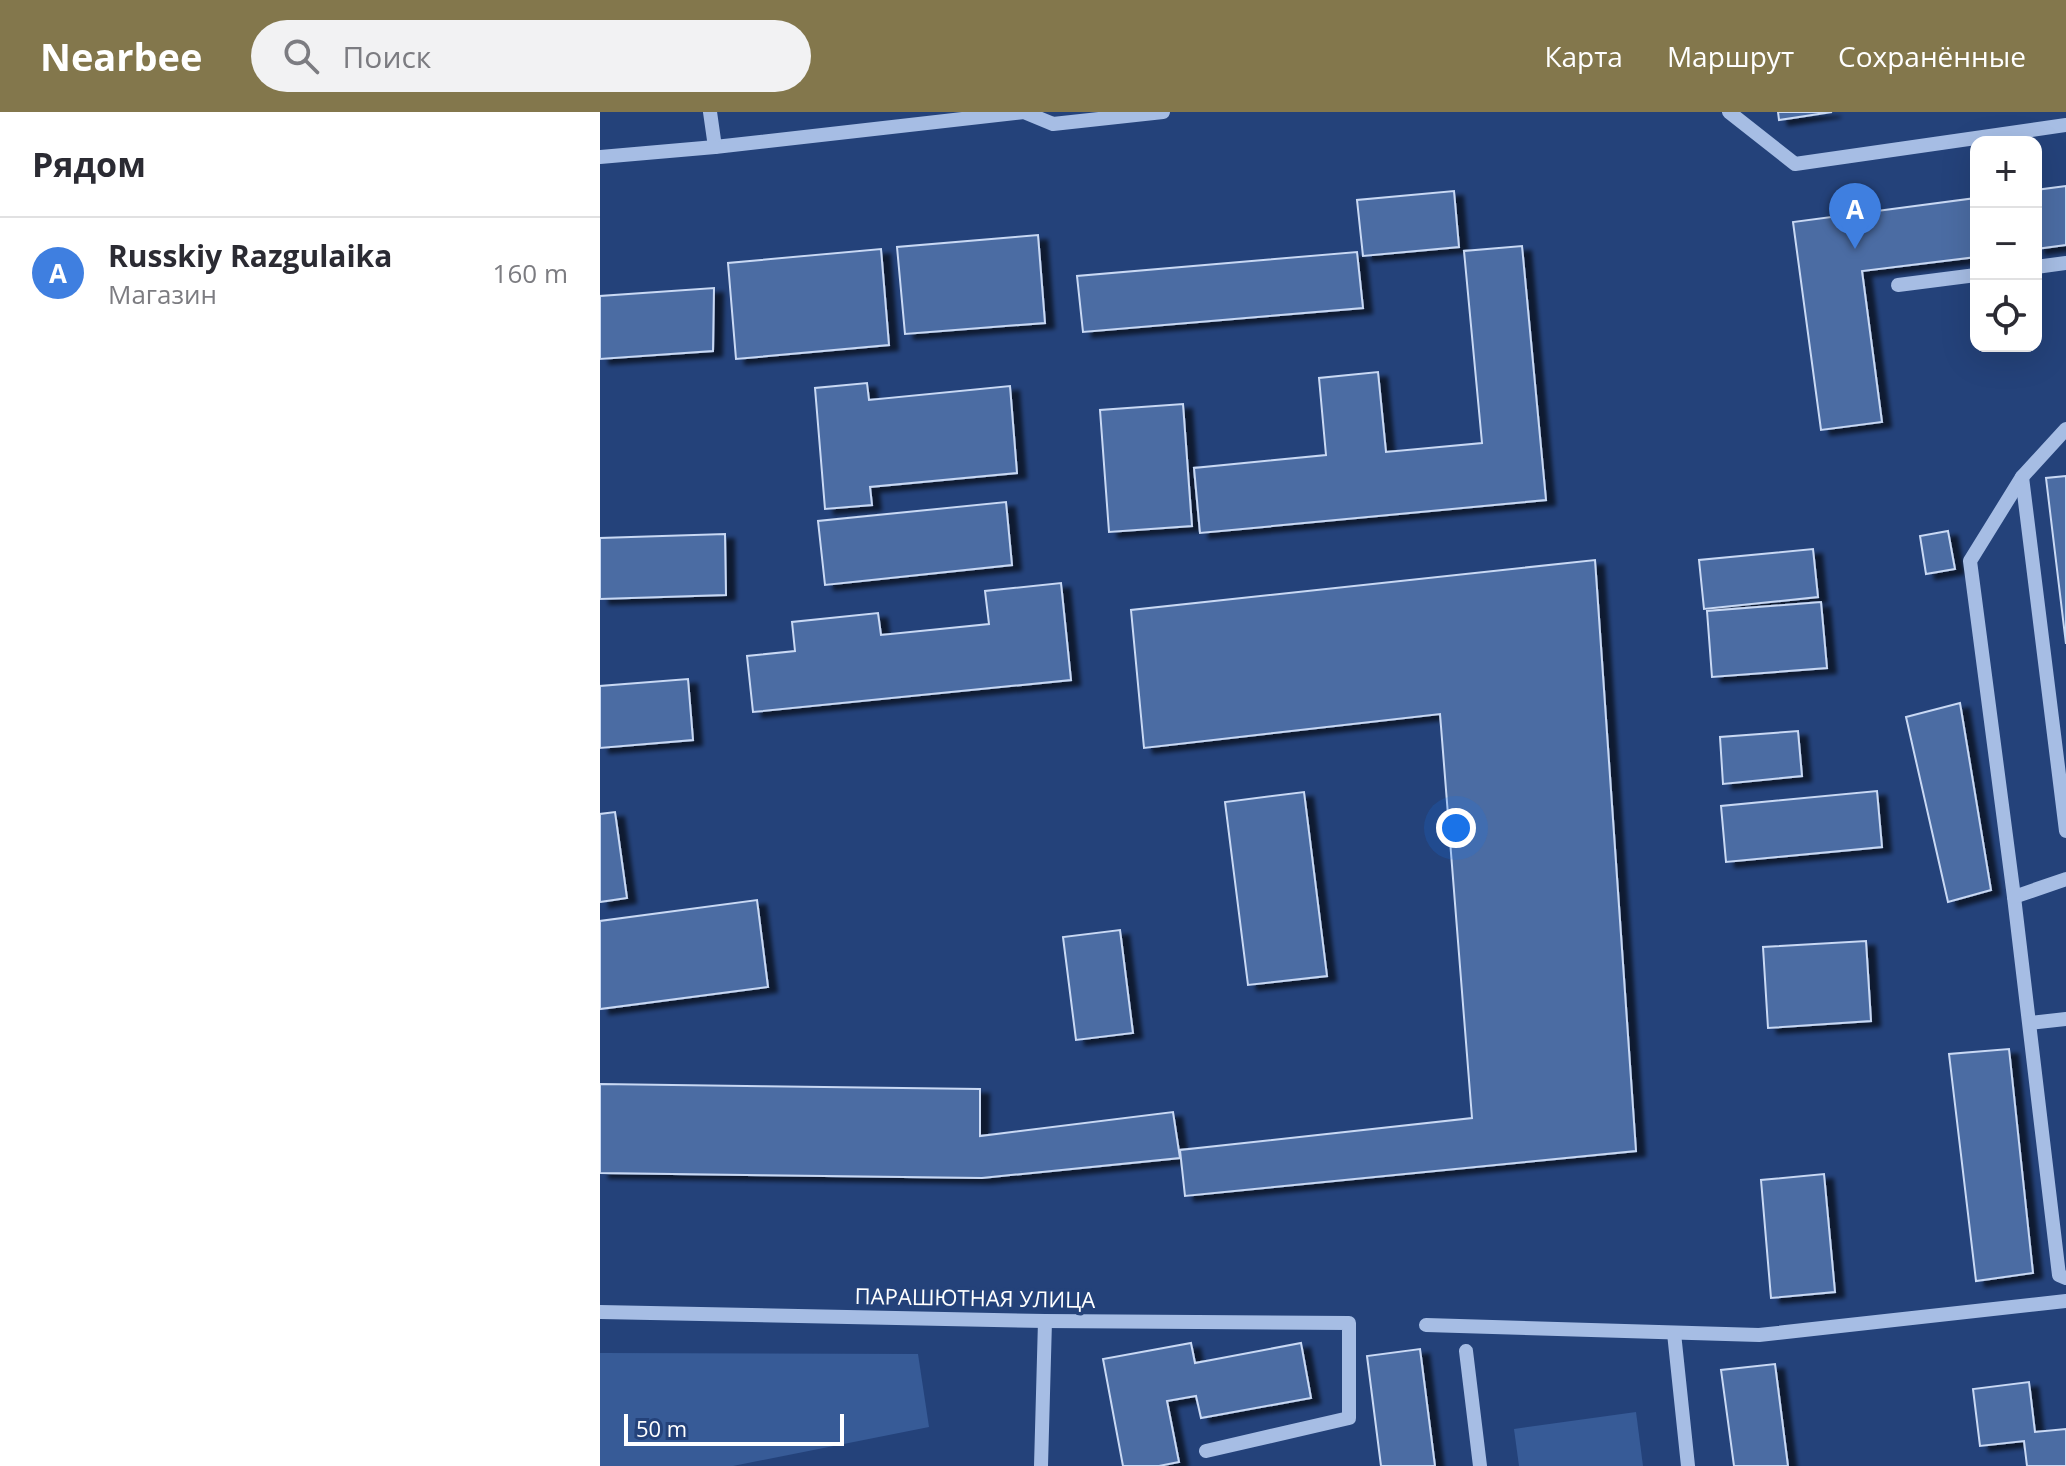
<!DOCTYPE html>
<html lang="ru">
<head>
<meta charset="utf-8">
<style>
	body { margin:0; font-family:"Open Sans",sans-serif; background:#f2f2f3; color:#2b2b33 }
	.controls { position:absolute; right:24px; top:24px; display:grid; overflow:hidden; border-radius:16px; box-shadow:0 8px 32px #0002 }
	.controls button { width:72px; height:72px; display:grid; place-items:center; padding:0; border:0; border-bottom:2px solid #e1e1e2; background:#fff; color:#2b2b33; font:40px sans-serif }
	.scale { position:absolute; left:24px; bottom:20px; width:220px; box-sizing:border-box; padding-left:8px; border:4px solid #fff; border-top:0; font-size:22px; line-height:28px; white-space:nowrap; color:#fff; -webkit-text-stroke:6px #24427a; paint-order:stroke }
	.you { position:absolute; left:856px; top:716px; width:28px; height:28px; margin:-20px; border:6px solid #fff; border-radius:50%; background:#1a73e8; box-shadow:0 0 0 12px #1a73e833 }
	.badge { display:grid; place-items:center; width:52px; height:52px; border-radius:50%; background:#83774c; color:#fff; font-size:26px; font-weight:700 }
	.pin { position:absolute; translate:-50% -66px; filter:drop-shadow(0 2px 4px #0008) }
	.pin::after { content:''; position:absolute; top:42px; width:28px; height:24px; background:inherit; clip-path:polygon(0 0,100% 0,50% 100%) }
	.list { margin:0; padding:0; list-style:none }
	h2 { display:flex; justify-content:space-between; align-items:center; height:104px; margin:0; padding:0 32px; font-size:34px }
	h2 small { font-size:26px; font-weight:400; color:#7c7c81 }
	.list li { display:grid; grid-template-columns:52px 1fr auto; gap:24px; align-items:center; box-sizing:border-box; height:112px; padding:0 32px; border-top:2px solid #e1e1e2 }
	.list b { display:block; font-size:30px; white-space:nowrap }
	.list p { margin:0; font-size:26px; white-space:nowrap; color:#7c7c81 }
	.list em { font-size:26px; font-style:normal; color:#7c7c81 }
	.icon { flex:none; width:44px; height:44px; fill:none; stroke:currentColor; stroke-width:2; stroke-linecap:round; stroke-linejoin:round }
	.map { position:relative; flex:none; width:1466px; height:1354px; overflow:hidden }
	header { display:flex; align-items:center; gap:48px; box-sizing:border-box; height:112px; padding:0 40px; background:#83774c; color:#fff }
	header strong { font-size:38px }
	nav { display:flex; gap:44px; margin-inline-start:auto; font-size:28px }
	.search { width:560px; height:72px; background:#f2f2f3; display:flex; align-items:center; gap:20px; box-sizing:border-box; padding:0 28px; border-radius:44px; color:#7c7c81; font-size:30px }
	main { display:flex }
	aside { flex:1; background:#fff }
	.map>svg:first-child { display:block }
	.green { fill:#375b97 }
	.building { fill:#4c6ca3; stroke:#c9d9f4; stroke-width:2; filter:url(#shadow) }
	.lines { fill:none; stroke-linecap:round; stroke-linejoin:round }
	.minor { stroke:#a6bde4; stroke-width:14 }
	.labels { text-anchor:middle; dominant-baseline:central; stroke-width:7; stroke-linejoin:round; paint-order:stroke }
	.street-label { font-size:22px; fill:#fff; stroke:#24427a }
</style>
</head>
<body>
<header>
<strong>Nearbee</strong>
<div class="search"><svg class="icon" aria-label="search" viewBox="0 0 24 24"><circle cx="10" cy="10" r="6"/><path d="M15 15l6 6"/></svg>Поиск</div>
<nav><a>Карта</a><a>Маршрут</a><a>Сохранённые</a></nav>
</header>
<main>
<aside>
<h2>Рядом<small></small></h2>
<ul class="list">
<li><span class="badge" style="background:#3f7fe0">A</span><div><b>Russkiy Razgulaika</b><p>Магазин</p></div><em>160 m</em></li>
</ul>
</aside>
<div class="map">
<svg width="1466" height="1354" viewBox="0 0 1466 1354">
	<defs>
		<filter id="shadow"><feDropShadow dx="9" dy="5" stdDeviation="2" flood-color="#0009"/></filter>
	</defs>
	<rect width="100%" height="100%" fill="#24427a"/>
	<g class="green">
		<polygon points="0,1241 318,1242 329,1315 133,1354 0,1354"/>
		<polygon points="1036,1300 1043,1354 919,1354 914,1317"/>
	</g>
	<g class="building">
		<polygon points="1178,0 1232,0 1179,8"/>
		<polygon points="1466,74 1466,133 1436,137 1436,78"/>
		<polygon points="854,79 859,135 763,144 757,88"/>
		<polygon points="1376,86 1376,145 1262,159 1282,310 1221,318 1193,110"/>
		<polygon points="438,123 445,211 305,222 297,135"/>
		<polygon points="922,134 946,388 600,421 594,356 726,343 719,266 778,260 786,340 882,331 864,139"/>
		<polygon points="281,137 289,233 136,247 128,151"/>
		<polygon points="757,140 763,196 483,220 477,164"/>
		<polygon points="114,176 113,239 0,247 0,184"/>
		<polygon points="267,271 269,288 410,274 417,361 270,375 272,393 225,397 215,276"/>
		<polygon points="583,292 592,414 509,420 500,298"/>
		<polygon points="1466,364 1466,532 1446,366"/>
		<polygon points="406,390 412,453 225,473 218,409"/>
		<polygon points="1348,419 1355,457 1326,462 1320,424"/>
		<polygon points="125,422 126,483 0,487 0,426"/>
		<polygon points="1213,437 1218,485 1104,497 1099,448"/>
		<polygon points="995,448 1036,1039 585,1084 580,1038 872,1006 840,602 544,636 531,498"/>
		<polygon points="461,471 471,568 153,600 147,544 195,539 192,510 278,501 281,523 389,512 385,479"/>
		<polygon points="1221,490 1227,556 1112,565 1107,499"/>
		<polygon points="88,567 93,628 0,636 0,574"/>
		<polygon points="1360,591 1391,778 1348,790 1306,605"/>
		<polygon points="1198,619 1202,664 1123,672 1120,625"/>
		<polygon points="1277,679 1282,735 1126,750 1121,694"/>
		<polygon points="704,680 727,864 648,873 625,690"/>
		<polygon points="15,700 27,786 0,790 0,702"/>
		<polygon points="157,788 168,875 0,897 0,809"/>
		<polygon points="520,818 533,921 476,928 463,825"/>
		<polygon points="1266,829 1271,909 1168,916 1163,835"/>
		<polygon points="1409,937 1433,1161 1376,1169 1349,942"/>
		<polygon points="0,972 380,977 380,1024 573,1000 580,1046 382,1066 0,1061"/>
		<polygon points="1224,1062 1235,1180 1171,1186 1161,1068"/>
		<polygon points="591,1231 595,1251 701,1231 711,1286 601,1306 596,1284 567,1289 579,1350 559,1354 523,1354 503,1247"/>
		<polygon points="820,1237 835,1354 781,1354 767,1244"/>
		<polygon points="1175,1252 1188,1354 1134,1354 1121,1258"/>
		<polygon points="1429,1270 1435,1320 1466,1317 1466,1354 1427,1354 1424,1329 1380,1334 1373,1277"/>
	</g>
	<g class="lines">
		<g class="minor">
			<polyline points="110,0 115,35 424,0 453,12 563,0"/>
			<polyline points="1129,0 1195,52 1466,13"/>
			<polyline points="0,45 115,35"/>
			<polyline points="1436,155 1466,151"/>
			<polyline points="1298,173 1376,163"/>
			<polyline points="1466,317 1422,365 1370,449 1414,785 1459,1163 1466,1166"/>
			<polyline points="1422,365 1466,719"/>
			<polyline points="1414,785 1466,767"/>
			<polyline points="1430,911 1466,907"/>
			<polyline points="0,1200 445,1209 749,1211 749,1306 606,1339"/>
			<polyline points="826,1213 1159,1223 1466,1189"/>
			<polyline points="1074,1221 1088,1354"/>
			<polyline points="866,1239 880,1354"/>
			<polyline points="441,1354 445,1209"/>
		</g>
	</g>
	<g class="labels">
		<g class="street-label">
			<text transform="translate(375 1185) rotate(1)">ПАРАШЮТНАЯ УЛИЦА</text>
		</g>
	</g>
</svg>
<div class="controls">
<button>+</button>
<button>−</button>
<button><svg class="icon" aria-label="locate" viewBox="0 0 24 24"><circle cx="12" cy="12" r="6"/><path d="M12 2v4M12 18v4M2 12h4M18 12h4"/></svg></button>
</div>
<div class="scale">50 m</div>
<div class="you"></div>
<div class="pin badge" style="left:1255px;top:137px;background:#3f7fe0">A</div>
</div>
</main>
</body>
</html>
